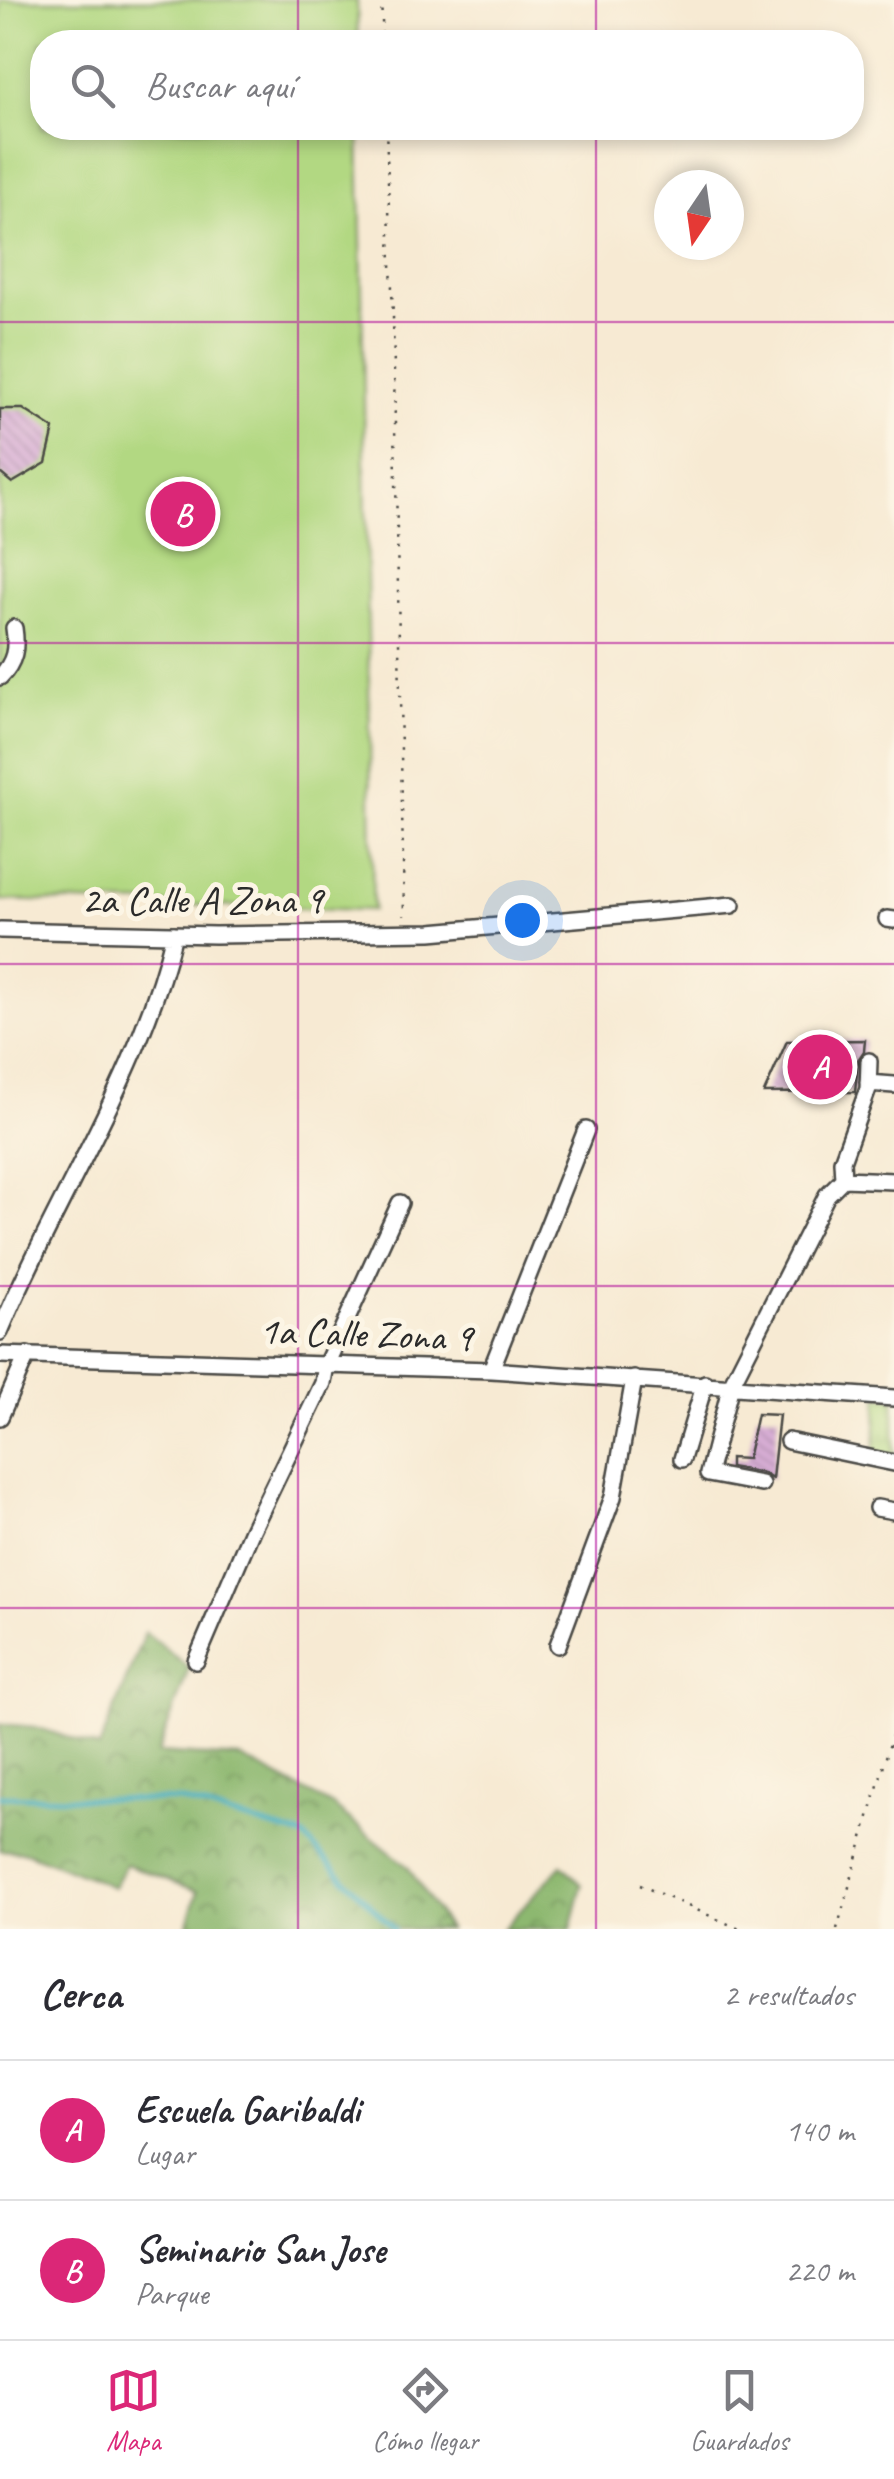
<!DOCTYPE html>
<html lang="es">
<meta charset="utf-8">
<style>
:root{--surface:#fff;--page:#f7f7f7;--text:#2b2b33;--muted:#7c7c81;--line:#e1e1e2;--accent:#db2777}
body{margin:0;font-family:Caveat,sans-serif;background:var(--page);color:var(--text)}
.compass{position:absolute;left:654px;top:170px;width:90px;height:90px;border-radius:50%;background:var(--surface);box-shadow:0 5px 15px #0003;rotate:193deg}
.you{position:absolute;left:522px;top:920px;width:35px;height:35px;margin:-25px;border:8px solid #fff;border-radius:50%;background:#1a73e8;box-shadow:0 0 0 15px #1a73e833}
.badge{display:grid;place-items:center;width:65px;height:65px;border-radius:50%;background:var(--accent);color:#fff;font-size:32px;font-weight:700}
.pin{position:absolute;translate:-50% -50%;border:5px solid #fff;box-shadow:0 2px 10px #0006}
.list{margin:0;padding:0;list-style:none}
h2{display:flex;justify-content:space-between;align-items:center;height:130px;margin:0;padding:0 40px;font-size:42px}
h2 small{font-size:32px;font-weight:400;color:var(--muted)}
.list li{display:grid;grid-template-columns:65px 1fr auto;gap:30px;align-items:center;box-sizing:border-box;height:140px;padding:0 40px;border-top:2px solid var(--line)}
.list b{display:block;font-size:38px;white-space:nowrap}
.list p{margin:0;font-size:32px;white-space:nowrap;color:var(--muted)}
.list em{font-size:32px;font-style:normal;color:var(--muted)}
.icon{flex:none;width:55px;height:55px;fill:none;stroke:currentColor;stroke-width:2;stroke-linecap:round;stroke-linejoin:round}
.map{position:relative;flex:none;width:894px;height:1929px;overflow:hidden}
.search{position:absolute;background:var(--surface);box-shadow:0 5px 15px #0003;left:30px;right:30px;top:30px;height:110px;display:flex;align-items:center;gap:25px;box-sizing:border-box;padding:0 35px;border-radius:40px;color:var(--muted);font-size:38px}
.sheet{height:410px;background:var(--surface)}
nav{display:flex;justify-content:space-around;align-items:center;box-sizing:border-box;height:140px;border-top:2px solid var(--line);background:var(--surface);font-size:28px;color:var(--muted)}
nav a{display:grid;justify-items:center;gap:5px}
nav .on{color:var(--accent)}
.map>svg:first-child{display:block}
.grass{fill:url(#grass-tufts);stroke:#6e8256;stroke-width:2.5}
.forest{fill:url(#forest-crowns);stroke:#5c724e;stroke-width:2.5}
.park{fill:#b2d882;stroke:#6e8256;stroke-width:2.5}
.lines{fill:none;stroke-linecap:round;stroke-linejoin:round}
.stream{stroke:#3dabbc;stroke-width:5}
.building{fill:url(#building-back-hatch)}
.minor-casing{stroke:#4a4844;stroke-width:20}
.path{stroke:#4a4844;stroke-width:2.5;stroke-dasharray:2.5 8;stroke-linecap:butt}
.minor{stroke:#fff;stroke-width:15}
.grid{fill:none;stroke:#b5179e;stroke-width:2.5;stroke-opacity:0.55}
.labels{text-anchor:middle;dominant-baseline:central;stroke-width:10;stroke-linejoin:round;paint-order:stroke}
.street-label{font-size:40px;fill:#2b2b2b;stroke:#fcf5e5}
</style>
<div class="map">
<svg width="894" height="1929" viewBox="0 0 894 1929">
<defs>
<pattern id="grass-tufts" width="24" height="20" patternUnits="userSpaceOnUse" patternTransform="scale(2.5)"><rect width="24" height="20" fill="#b2d882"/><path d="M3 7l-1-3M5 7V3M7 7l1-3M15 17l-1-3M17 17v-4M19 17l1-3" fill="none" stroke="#99ba70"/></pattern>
<pattern id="forest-crowns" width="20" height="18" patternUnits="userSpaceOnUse" patternTransform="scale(2.5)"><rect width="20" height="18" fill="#8db870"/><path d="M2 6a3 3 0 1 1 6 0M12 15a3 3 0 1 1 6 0" fill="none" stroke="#73965c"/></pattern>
<pattern id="building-back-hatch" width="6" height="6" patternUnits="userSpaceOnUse" patternTransform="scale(2.5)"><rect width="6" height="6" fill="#d8aed5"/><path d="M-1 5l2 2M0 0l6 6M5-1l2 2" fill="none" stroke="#af8ead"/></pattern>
</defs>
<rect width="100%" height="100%" fill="#fcf5e5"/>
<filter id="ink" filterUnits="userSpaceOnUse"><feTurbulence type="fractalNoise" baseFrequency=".01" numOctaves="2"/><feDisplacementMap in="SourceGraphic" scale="20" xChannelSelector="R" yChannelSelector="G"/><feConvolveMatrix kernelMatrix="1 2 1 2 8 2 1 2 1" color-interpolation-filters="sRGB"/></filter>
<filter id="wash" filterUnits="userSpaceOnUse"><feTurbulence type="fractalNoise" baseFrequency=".0048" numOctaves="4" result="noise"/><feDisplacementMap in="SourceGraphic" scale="40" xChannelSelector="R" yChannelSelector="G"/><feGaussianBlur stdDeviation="2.25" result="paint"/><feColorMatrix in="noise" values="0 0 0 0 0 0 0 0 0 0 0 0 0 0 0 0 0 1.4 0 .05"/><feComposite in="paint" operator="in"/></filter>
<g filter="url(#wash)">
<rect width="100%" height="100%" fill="#f7ead3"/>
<!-- grass -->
<path class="grass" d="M 878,1397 L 894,1398 L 894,1463 L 874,1459 Z"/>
<!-- forest -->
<path class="forest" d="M 145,1632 L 189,1668 L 158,1753 L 241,1758 L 333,1806 L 408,1867 L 448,1929 L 186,1929 L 198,1891 L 126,1864 L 113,1887 L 26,1852 L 0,1850 L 0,1724 L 36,1727 L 99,1748 Z
M 562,1865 L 582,1885 L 571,1929 L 503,1929 Z"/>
<!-- park -->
<path class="park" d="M 0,0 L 357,0 L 358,42 L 42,42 L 42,128 L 359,128 L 373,910 L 0,900 Z"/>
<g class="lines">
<!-- stream -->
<path class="stream" d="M 0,1796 L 180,1801 L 303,1836 L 394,1929"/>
</g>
<g id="blocks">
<!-- building -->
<path class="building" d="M 0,409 L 23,409 L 54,429 L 46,463 L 12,483 L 0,473 Z
M 865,1040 L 864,1051 L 858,1060 L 855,1092 L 764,1093 L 787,1041 Z
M 757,1414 L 779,1415 L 772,1479 L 763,1473 L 730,1467 L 730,1458 L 747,1459 Z"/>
</g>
</g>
<g filter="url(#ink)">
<use href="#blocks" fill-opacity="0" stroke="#4a4844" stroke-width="2.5"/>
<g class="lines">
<defs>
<path id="minor" d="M 0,677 C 15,662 17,648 14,628
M 887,919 L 894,920
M 0,930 L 215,935 L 431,932 L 732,905
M 868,1083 L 894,1085
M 843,1179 L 842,1161 L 868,1089 L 869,1061
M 0,1332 C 55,1199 140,1075 174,934
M 0,1355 L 491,1370 L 894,1398
M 491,1370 L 586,1130
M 0,1417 L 27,1355
M 788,1441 L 894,1463
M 682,1459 L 705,1383
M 761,1484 L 708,1474 L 731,1385 L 827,1195 L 843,1179 L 894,1181
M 877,1508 L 894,1511
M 558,1645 L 613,1497 L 634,1379
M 196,1661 L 252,1530 L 323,1383 L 326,1365 L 400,1203"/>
</defs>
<!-- minor casing -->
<use href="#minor" class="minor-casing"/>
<!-- path -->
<path class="path" d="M 381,0 L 383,42
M 386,128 L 393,316 L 404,916
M 640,1885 L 740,1929
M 837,1929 L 894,1729"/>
<!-- minor -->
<use href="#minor" class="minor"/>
</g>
</g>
<!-- grid -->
<path class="grid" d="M 298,0 L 298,42M 596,0 L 596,42M 298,128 L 298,1929M 596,128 L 596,1929M 0,322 L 894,322M 0,643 L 894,643M 0,964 L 894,964M 0,1286 L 894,1286M 0,1608 L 894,1608"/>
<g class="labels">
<!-- street labels -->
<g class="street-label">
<text x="202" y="900">2a Calle A Zona 9</text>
<text transform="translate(366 1334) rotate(2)">1a Calle Zona 9</text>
</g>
</g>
</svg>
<svg class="compass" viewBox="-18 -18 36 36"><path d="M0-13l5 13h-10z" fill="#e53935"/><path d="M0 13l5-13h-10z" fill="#7c7c81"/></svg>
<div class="you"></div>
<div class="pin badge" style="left:820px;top:1067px">A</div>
<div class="pin badge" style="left:183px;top:514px">B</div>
<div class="search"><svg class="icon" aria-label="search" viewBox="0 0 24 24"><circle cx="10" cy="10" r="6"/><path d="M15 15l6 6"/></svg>Buscar aquí</div>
</div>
<section class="sheet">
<h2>Cerca<small>2 resultados</small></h2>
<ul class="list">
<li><span class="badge">A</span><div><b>Escuela Garibaldi</b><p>Lugar</p></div><em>140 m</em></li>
<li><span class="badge">B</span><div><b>Seminario San Jose</b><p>Parque</p></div><em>220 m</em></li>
</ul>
</section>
<nav>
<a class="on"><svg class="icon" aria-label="map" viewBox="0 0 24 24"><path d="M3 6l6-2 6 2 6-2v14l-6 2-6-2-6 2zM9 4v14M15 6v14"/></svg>Mapa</a>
<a><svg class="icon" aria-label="directions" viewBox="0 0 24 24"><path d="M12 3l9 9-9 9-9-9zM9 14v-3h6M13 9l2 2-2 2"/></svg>Cómo llegar</a>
<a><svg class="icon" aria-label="saved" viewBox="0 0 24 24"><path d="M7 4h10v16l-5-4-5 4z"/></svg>Guardados</a>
</nav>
